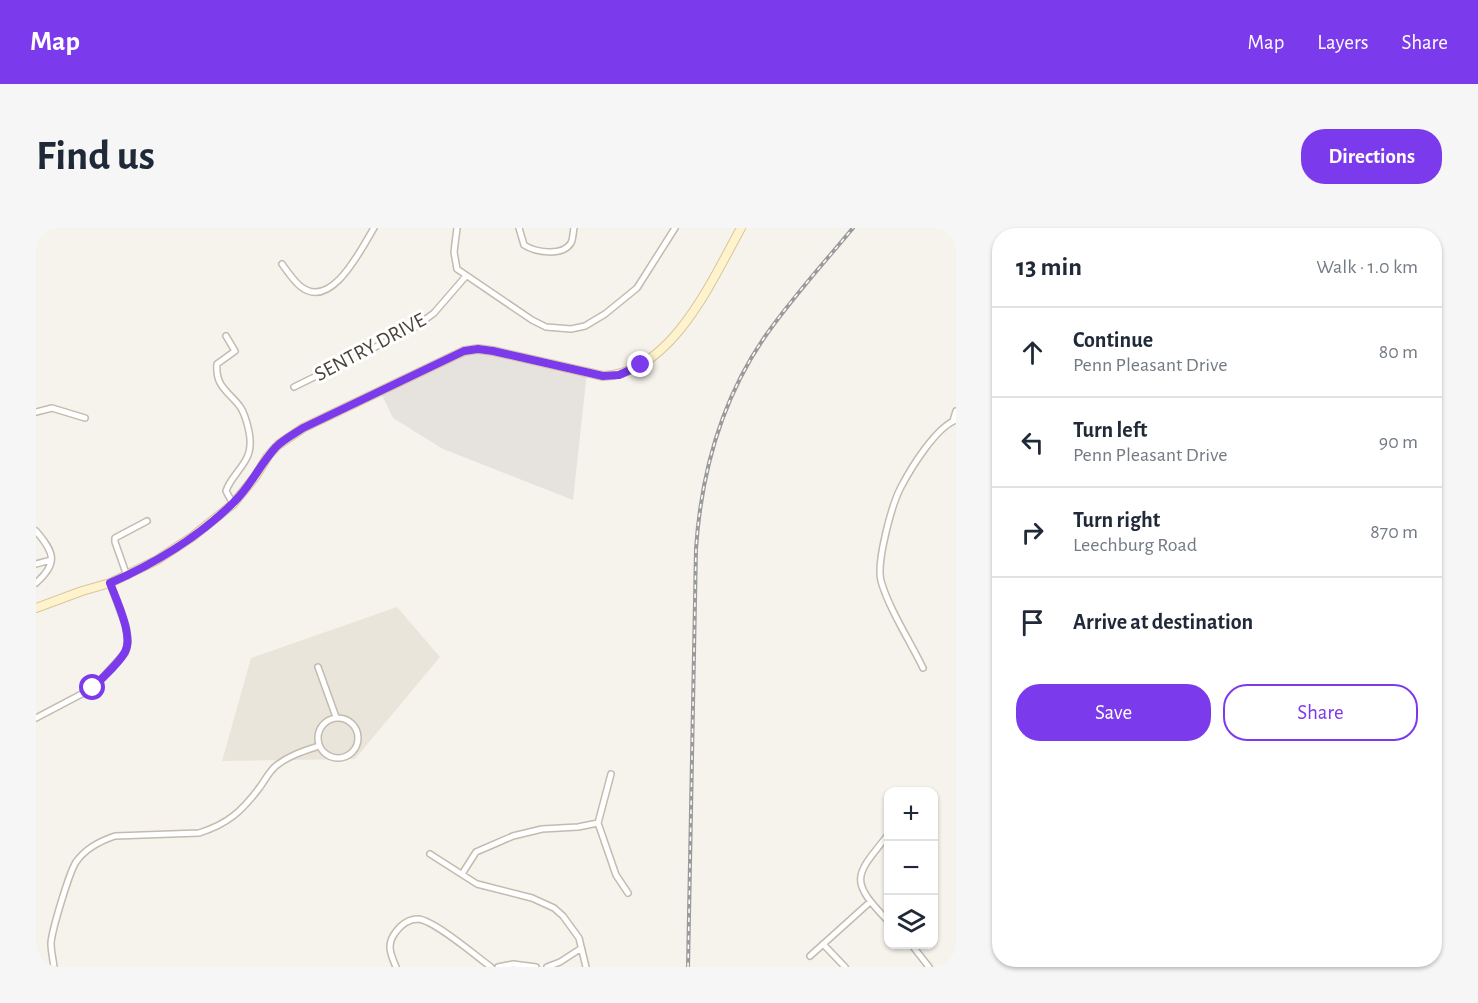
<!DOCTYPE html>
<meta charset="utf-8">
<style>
:root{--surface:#fff;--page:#f6f6f7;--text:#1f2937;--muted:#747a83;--line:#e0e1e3;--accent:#7c3aed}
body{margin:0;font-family:"Alegreya Sans",sans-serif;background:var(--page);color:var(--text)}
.controls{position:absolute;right:18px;bottom:18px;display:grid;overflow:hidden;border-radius:12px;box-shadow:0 2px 4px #0004}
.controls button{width:54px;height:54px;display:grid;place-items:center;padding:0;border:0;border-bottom:2px solid var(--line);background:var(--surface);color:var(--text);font:30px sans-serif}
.stop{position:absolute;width:18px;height:18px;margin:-14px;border:4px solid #7c3aed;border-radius:50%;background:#fff}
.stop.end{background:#7c3aed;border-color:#fff;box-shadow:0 2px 6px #0008}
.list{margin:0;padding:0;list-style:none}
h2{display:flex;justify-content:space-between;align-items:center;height:78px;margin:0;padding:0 24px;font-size:26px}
h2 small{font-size:20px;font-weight:400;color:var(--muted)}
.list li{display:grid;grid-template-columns:39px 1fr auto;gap:18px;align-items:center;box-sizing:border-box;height:90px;padding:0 24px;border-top:2px solid var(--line)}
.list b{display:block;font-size:22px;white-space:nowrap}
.list p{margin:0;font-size:20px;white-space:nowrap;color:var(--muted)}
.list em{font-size:20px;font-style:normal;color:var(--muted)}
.actions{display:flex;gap:12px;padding:18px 24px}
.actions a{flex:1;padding:14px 0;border:2px solid var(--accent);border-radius:24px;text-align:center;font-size:21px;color:var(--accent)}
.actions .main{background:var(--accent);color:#fff}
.icon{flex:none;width:33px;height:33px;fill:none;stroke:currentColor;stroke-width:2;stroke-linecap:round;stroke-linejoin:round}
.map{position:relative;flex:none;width:920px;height:739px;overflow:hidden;border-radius:24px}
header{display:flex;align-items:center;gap:36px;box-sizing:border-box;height:84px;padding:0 30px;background:var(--accent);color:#fff}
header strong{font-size:28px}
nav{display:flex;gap:33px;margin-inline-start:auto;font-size:21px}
.intro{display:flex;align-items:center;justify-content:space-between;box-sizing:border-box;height:144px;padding:0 36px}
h1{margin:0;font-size:42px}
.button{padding:15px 27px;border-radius:24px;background:var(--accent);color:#fff;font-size:21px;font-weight:700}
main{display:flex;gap:36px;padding:0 36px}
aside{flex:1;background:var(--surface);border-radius:24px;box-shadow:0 2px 4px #0004}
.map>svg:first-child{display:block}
.residential{fill:#eae5da}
.industrial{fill:#e6e2dd}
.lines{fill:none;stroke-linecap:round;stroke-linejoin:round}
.street-casing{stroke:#c2bbae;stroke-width:8}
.secondary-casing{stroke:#d6c79b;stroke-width:10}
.street{stroke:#fff;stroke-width:5}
.secondary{stroke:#fff3cd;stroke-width:8}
.rail-casing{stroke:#9a9a9a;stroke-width:4}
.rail{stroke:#fff;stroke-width:1.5;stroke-dasharray:4.5;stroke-linecap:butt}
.route{stroke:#7c3aed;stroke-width:8}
.labels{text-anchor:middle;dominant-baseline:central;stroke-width:6;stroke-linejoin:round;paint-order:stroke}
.street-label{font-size:21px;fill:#4b4439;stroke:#fff}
</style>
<header>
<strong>Map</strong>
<nav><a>Map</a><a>Layers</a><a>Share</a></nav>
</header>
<div class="intro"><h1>Find us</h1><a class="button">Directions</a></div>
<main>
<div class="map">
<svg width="920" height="739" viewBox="0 0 920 739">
<rect width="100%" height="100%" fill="#f6f3ec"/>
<!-- residential -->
<path class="residential" d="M 361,379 L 404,429 L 319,531 L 186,533 L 215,430 Z"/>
<!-- industrial -->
<path class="industrial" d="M 435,122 L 551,144 L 537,272 L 407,221 L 357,190 L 344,163 Z"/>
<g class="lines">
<defs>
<path id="street" d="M 421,0 L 418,24 L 421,41 L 496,92 L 510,99 L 535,101 L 549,98 L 569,86 L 601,60 L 639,0
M 483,0 L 488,17 C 499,24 526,29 535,15 C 537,11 537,5 538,0
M 246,36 C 251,43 257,52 264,58 C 295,84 325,21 338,0
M 190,108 L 199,123 L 181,136 C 179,160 194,164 205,180 C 210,189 215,207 214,217 C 214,235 195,247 190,263 L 197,276
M 258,159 L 378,100 L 398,85 L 430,48
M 0,184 L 16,180 L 49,190
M 917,193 L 920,183
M 0,303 C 18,324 23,335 0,355
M 0,336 L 15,332
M 91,348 L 79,314 L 79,310 L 111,293
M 282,439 L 300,489
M 887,440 C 874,413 853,381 845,353 C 840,334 856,276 865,259 C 875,240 900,199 920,192
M282 510a20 20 0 1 1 40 0a20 20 0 1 1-40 0Z
M 0,490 L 57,460 L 89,425 L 92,414 L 90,399 L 74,355
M 562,595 L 580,647 L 592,665
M 562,595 L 575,546
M 852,607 C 818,649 813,652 852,693
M 394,626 L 441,656 L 496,670 L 518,680 L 527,688 L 543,710 L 550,739
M 426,646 L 440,624 L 477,608 L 506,601 L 542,599 L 562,595
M 787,716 L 809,739
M 875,716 L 893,739
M 774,728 L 834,674
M 18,739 C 17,731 15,723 15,715 C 16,702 33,645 40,634 C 49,621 64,613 79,608 L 163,605 C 192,596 206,583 224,559 C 229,552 234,542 241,537 C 254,527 268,523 283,518
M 360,739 C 355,727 350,717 359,705 C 364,698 372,691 382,691 C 398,692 440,728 455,739
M 462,739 L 477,736 L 500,739
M 511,739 L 524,734 L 544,721"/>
<path id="secondary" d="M 0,380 L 46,363 L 74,355 L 121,332 L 156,309 L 197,276 L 219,249 L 232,228 L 242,217 L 267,200 L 428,123 L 442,121 L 457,123 L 567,148 C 636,145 676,52 705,0"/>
</defs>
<!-- street casing -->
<use href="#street" class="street-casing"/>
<!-- secondary casing -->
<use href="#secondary" class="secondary-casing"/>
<!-- street -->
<use href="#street" class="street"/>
<!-- secondary -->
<use href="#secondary" class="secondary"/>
<defs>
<path id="rail" d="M 652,739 L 660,321 C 665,246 685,173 728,110 C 755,71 787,36 817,0"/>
</defs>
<!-- rail casing -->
<use href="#rail" class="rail-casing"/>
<!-- rail -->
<use href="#rail" class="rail"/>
</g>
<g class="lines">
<!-- route -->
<path class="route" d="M 57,460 C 67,448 82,437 89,424 C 98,408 80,371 74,355 C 118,336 164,308 198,274 C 215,258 224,236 240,219 C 248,211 258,206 267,200 L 428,123 L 442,121 L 457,123 L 567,148 L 583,147 L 605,137"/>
</g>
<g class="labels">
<!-- street labels -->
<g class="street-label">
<text transform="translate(334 119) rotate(-28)">SENTRY DRIVE</text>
</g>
</g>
</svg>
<div class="controls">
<button>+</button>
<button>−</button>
<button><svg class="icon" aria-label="layers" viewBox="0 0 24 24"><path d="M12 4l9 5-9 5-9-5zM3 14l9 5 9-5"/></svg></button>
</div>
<div class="stop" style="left:57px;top:460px"></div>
<div class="stop end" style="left:605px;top:137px"></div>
</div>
<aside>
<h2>13 min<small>Walk · 1.0 km</small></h2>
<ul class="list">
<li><svg class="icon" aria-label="ahead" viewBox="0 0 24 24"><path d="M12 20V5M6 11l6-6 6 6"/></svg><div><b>Continue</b><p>Penn Pleasant Drive</p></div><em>80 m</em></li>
<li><svg class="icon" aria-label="left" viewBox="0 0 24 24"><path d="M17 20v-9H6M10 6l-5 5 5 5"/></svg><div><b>Turn left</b><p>Penn Pleasant Drive</p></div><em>90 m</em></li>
<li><svg class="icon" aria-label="right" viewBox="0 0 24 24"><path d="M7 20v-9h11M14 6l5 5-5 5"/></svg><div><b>Turn right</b><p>Leechburg Road</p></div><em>870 m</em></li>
<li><svg class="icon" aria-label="arrive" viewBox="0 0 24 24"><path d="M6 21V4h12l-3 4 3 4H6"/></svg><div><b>Arrive at destination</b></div></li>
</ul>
<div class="actions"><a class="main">Save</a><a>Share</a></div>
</aside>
</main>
